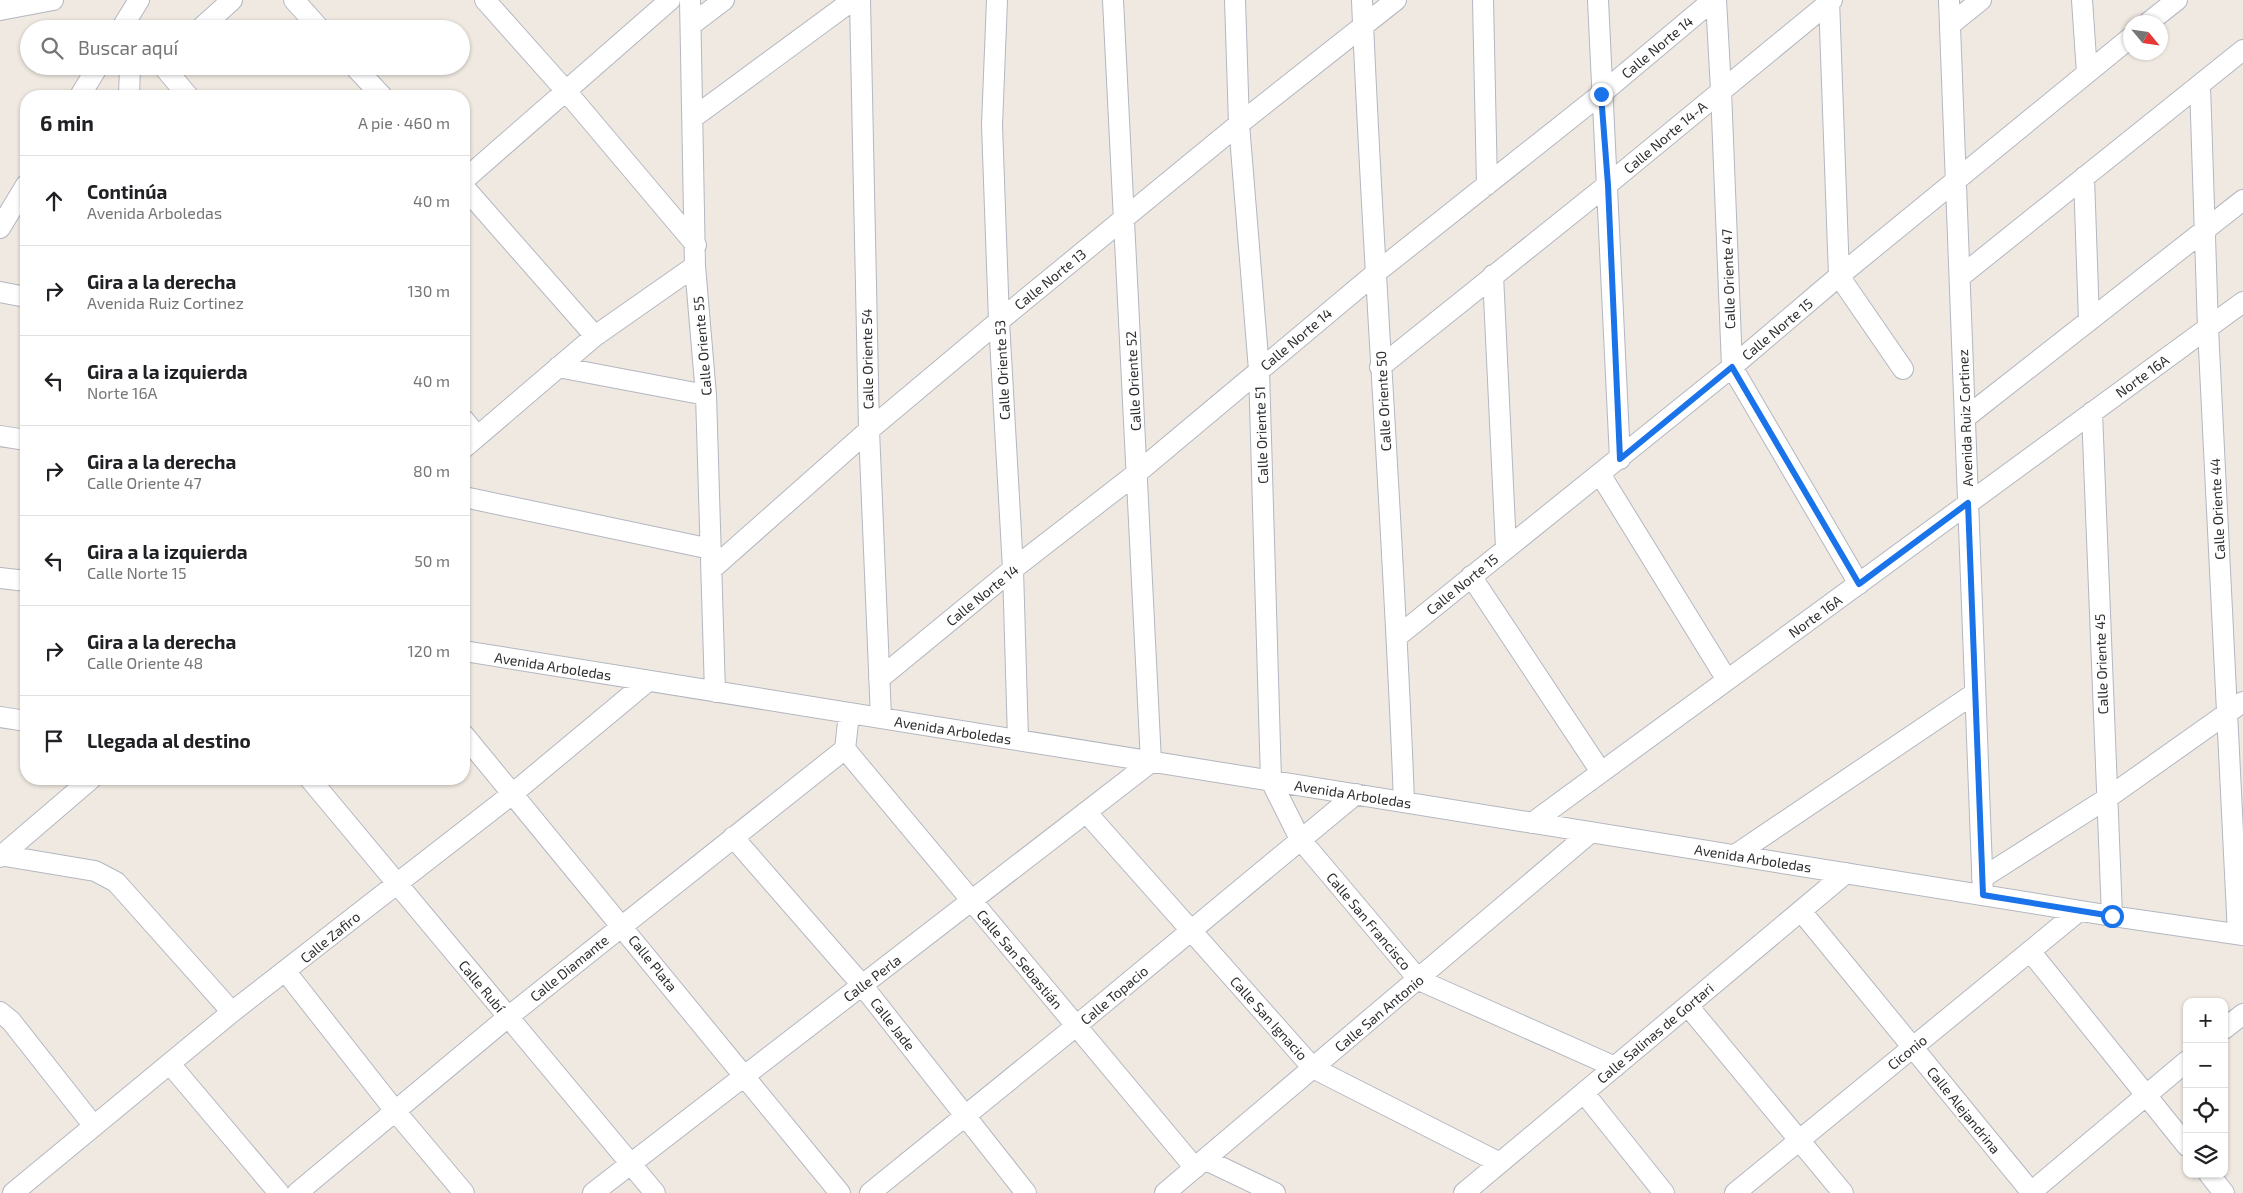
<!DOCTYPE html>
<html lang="es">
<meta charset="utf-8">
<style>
:root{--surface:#fff;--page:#f6f6f6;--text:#202124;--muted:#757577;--line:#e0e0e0}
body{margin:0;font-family:"Exo 2",sans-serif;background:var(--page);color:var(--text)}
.controls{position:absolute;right:15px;bottom:15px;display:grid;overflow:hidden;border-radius:10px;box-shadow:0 1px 4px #0004}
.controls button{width:45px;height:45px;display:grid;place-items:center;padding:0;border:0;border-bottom:1px solid var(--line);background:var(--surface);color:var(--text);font:25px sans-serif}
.compass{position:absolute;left:2123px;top:15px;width:45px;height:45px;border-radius:50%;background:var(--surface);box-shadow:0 1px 4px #0004;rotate:119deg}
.stop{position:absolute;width:15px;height:15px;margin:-11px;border:4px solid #1a73e8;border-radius:50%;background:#fff}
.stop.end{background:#1a73e8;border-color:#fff;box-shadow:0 1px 5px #0008}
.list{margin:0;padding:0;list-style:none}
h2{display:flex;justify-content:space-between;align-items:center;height:65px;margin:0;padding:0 20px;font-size:21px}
h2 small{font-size:16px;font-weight:400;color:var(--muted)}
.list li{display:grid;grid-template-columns:32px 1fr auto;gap:15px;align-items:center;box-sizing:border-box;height:90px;padding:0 20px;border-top:1px solid var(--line)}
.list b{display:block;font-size:19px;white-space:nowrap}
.list p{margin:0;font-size:16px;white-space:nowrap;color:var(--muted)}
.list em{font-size:16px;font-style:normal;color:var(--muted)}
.icon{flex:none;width:28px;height:28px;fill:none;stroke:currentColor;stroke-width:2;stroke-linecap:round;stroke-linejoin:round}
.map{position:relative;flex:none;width:2243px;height:1193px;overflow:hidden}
.search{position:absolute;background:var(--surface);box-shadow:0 1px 4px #0004;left:20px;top:20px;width:450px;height:55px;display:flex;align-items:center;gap:12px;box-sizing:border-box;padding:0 18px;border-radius:28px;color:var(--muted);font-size:19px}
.panel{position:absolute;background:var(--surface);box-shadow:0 1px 4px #0004;left:20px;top:90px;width:450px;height:695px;border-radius:20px}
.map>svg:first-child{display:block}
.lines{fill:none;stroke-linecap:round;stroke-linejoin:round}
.street-casing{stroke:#b4b7c1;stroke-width:22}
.street{stroke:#fff;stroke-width:20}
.route{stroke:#1a73e8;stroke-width:6}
.labels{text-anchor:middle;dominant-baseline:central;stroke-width:4.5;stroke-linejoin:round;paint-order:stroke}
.street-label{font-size:14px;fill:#2e2e2e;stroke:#fff}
</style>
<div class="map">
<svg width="2243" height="1193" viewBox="0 0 2243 1193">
<rect width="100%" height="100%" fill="#efe9e1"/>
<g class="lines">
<defs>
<path id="street" d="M 294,0 L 320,29
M 485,0 L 566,91 L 696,245
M 690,0 L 695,266 L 706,395 L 715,692
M 860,0 L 869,430 L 881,718
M 997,0 L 992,125 L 999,321 L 1013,569 L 1018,740
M 1235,0 L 1239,124 L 1259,370 L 1271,781 L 1300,839 L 1419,980 L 1615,1067
M 1362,0 C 1373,268 1394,535 1404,802
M 1483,0 L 1487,185
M 1598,0 L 1620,459
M 1716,0 L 1721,90 L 1732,367 L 1859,584
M 1829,0 L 1839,276 L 1903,369
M 1949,0 L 1983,895
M 2082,0 L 2087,73
M 0,10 L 53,0
M 2149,22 L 2177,0
M 691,25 L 724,0
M 1950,25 L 1981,0
M 121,29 L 139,0
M 200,29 L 232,0
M 163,66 L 188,96
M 354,66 L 382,96
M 2200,85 L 2208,328 L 2238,934
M 80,96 L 98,66
M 129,96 L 130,66
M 694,117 L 853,0
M 2084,177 L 2089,321
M 464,180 L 670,0
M 464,187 L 595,336
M 0,228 L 26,185
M 1493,275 L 1506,548
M 1960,277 L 2243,50
M 0,292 L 26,297
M 558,367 L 706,395
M 1380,367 L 1607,185 L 1832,0
M 2092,412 L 2112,916
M 1965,418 L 2243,200
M 464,420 L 477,436
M 0,436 L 26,440
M 464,448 L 595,336 L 695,266
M 1600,474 L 1727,680
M 464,497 L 711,549
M 712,569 L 869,430 L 999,321 L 1239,124 L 1396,0
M 1471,576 L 1601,772
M 0,578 L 26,581
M 1398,636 L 1732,367 L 1839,276 L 2130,38
M 464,651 L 2112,916 L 2243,935
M 879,679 L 1013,569 L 1137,473 L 1377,272 L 1601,94 L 1713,0
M 0,717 L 26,721
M 464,735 L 840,1193
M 845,749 L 1195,1168
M 845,749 L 849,714
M 310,779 L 655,1193
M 1086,812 L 1313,1068 L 1500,1163
M 1532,823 L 2243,302
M 733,837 L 862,985 L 1026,1193
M 0,855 L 95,871 L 116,882 L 232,1012
M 1735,855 L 1975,693
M 0,857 L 91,779
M 1982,878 L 2106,799 L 2243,702
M 1801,911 L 2032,1193
M 2030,951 L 2187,1146
M 286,972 L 396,1112 L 464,1193
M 1688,1006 L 1843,1193
M 0,1012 L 11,1021 L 93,1125
M 2224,1029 L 2243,1014
M 170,1064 L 279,1193
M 1584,1093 L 1664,1193
M 1206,1160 L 1275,1193
M 2209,1174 L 2224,1193
M 13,1193 L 232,1012 L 511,795 L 648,681
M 297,1193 L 508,1017 L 845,749
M 593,1193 L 1151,762 L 1113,0
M 870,1193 L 1076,1026 L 1356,794
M 1165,1193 L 1591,832
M 1464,1193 L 1846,873
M 1735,1193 L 2079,911
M 2030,1193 L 2187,1061"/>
</defs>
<!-- street casing -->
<use href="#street" class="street-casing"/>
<!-- street -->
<use href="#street" class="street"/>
</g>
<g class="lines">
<!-- route -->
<path class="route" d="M 1601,94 L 1608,185 L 1620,459 L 1732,367 L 1859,584 L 1968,503 L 1983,895 L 2112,916"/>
</g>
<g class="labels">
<!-- street labels -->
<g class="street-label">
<text transform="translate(1657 47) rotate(-40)">Calle Norte 14</text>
<text transform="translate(1665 137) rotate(-40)">Calle Norte 14-A</text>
<text transform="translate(1050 279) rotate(-39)">Calle Norte 13</text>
<text transform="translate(1728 279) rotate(-92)">Calle Oriente 47</text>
<text transform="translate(1777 329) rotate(-40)">Calle Norte 15</text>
<text transform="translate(1296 339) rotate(-40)">Calle Norte 14</text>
<text transform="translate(702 346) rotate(-95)">Calle Oriente 55</text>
<text transform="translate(867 359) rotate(-91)">Calle Oriente 54</text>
<text transform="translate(1002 370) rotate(-93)">Calle Oriente 53</text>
<text transform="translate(2142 376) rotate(-36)">Norte 16A</text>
<text transform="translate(1133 381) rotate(-93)">Calle Oriente 52</text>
<text transform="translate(1383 401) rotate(-93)">Calle Oriente 50</text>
<text transform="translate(1965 418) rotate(-92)">Avenida Ruiz Cortinez</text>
<text transform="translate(1261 435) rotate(-92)">Calle Oriente 51</text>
<text transform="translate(2217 509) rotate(-93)">Calle Oriente 44</text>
<text transform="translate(1462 584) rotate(-39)">Calle Norte 15</text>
<text transform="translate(982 595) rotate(-39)">Calle Norte 14</text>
<text transform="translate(1815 616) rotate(-36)">Norte 16A</text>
<text transform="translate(2101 664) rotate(-92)">Calle Oriente 45</text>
<text transform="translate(553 666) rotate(9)">Avenida Arboledas</text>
<text transform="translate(953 730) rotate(9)">Avenida Arboledas</text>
<text transform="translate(1353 794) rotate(9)">Avenida Arboledas</text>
<text transform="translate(1753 858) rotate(9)">Avenida Arboledas</text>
<text transform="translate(1369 921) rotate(50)">Calle San Francisco</text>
<text transform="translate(330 937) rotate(-39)">Calle Zafiro</text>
<text transform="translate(1020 959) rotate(50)">Calle San Sebastián</text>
<text transform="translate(653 963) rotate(51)">Calle Plata</text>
<text transform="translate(569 968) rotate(-39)">Calle Diamante</text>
<text transform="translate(872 978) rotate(-37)">Calle Perla</text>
<text transform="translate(482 986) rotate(50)">Calle Rubí</text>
<text transform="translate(1114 995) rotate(-40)">Calle Topacio</text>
<text transform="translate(1379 1013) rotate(-40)">Calle San Antonio</text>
<text transform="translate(1269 1018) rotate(48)">Calle San Ignacio</text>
<text transform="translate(893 1024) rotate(52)">Calle Jade</text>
<text transform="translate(1655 1033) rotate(-40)">Calle Salinas de Gortari</text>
<text transform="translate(1907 1052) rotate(-39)">Ciconio</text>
<text transform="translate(1964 1110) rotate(51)">Calle Alejandrina</text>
</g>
</g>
</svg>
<div class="controls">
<button>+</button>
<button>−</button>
<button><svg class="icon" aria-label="locate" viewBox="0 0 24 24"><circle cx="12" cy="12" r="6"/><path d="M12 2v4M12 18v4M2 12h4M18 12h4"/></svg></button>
<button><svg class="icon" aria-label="layers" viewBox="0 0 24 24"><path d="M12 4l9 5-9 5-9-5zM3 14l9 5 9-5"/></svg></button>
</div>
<svg class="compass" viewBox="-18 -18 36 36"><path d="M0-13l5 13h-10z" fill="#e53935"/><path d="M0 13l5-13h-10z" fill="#757577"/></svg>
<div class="stop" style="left:2112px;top:916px"></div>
<div class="stop end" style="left:1601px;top:94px"></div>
<div class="search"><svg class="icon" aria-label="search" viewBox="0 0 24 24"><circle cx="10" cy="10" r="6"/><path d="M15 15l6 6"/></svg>Buscar aquí</div>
<section class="panel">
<h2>6 min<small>A pie · 460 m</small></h2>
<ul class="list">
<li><svg class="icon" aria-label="ahead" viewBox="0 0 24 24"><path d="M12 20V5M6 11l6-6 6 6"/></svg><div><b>Continúa</b><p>Avenida Arboledas</p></div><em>40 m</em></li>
<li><svg class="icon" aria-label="right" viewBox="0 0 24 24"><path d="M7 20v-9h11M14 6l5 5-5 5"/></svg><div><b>Gira a la derecha</b><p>Avenida Ruiz Cortinez</p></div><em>130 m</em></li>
<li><svg class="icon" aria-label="left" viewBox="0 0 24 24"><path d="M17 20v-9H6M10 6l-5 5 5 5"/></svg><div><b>Gira a la izquierda</b><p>Norte 16A</p></div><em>40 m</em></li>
<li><svg class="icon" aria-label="right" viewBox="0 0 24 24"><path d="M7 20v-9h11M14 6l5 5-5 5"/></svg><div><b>Gira a la derecha</b><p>Calle Oriente 47</p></div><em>80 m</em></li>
<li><svg class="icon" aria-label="left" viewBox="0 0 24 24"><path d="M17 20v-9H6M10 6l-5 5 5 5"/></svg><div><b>Gira a la izquierda</b><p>Calle Norte 15</p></div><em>50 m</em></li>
<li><svg class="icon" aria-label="right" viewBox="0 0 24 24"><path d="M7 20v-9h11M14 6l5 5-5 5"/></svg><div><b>Gira a la derecha</b><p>Calle Oriente 48</p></div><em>120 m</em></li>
<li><svg class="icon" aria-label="arrive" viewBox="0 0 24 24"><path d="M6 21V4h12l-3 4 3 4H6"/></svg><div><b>Llegada al destino</b></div></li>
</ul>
</section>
</div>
